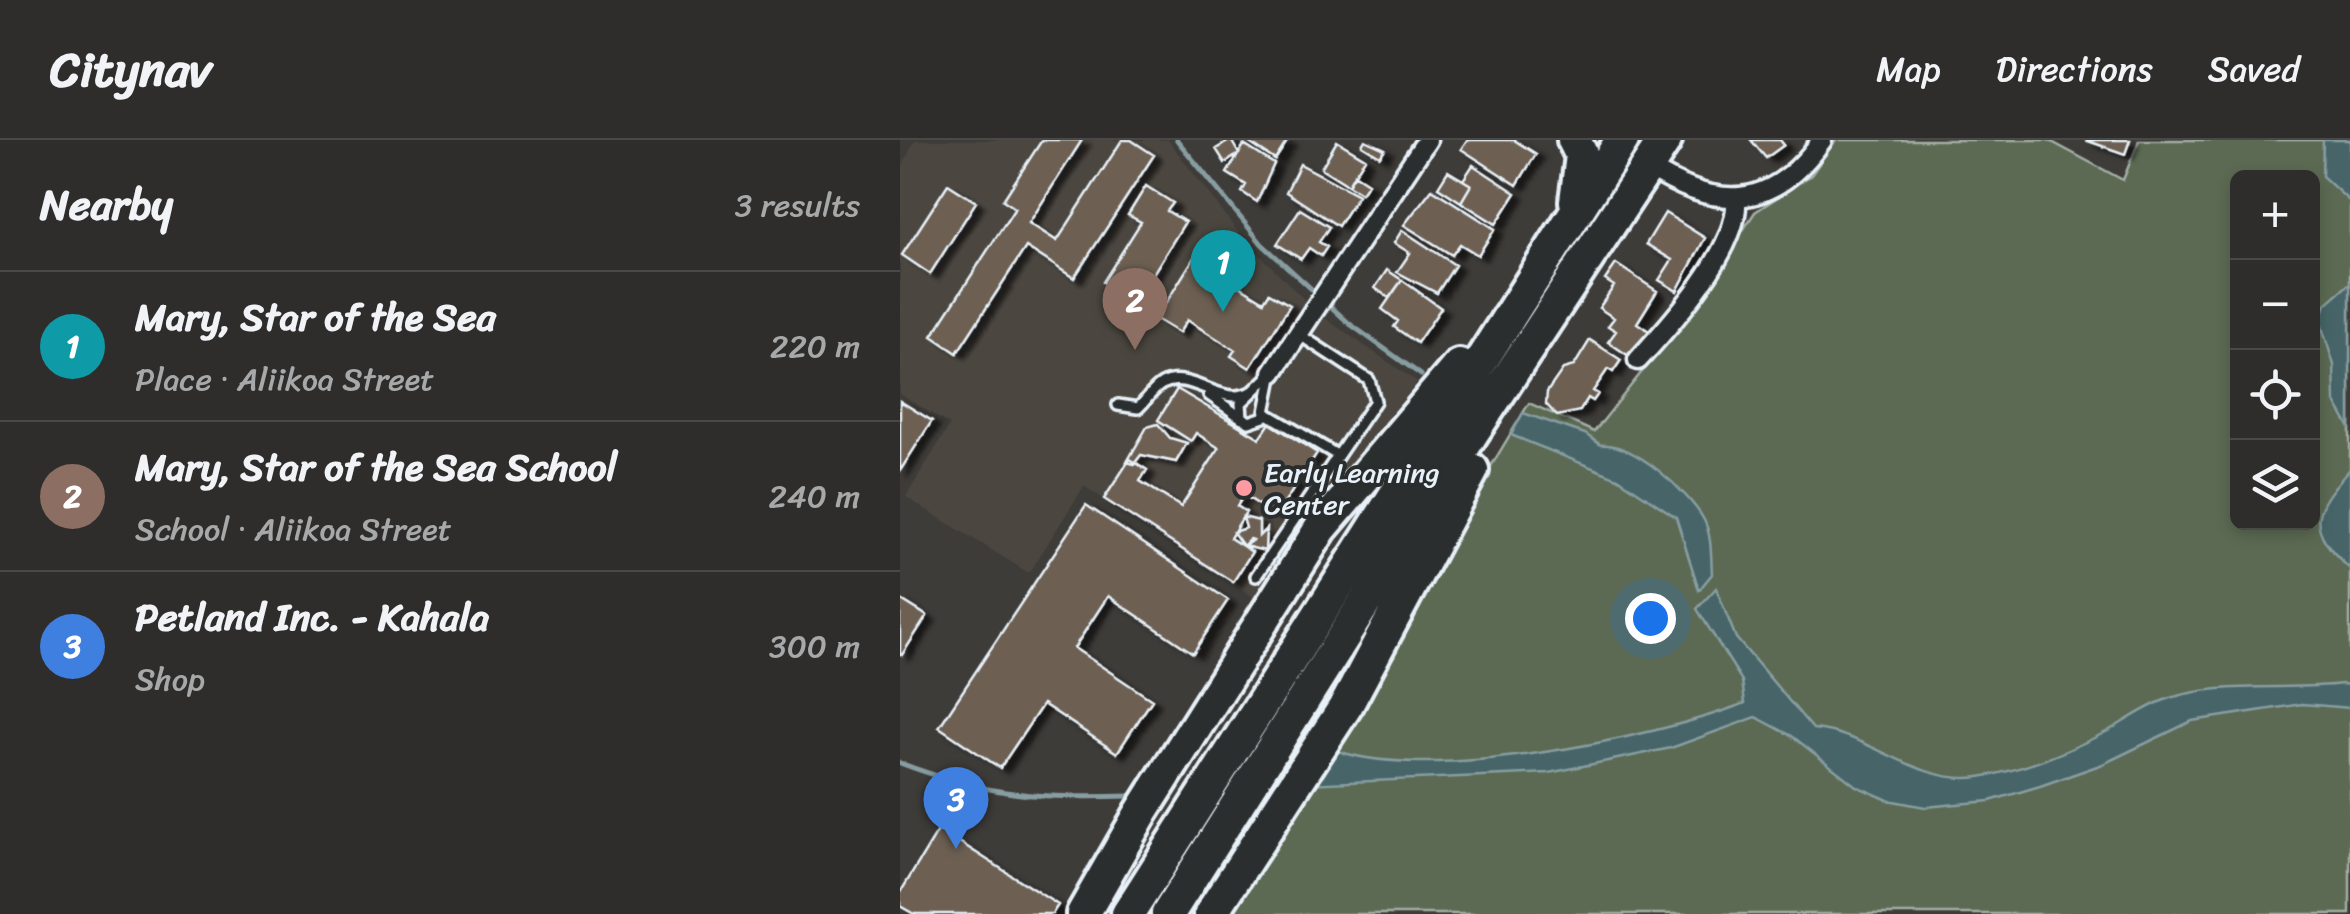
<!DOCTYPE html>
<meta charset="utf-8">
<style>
:root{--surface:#2e2d2b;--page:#363533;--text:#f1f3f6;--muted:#a7a8a9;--line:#494947;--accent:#e797bd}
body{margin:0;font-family:Sriracha,sans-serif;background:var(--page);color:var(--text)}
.controls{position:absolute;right:30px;top:30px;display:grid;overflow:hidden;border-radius:15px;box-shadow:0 5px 15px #0003}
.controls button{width:90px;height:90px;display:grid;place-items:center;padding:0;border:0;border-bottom:2px solid var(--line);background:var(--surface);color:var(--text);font:50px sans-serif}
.you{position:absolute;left:750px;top:478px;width:35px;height:35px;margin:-25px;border:8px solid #fff;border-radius:50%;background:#1a73e8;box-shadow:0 0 0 15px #1a73e833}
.badge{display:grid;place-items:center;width:65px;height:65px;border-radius:50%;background:var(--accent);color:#fff;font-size:32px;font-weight:700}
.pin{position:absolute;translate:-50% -82px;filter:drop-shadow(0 2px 5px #0008)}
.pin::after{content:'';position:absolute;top:52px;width:35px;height:30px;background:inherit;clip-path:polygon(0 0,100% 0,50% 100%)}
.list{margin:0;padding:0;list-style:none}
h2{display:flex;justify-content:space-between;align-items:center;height:130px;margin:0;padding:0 40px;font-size:42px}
h2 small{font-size:32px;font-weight:400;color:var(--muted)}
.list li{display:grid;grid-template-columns:65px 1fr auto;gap:30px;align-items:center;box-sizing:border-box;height:150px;padding:0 40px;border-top:2px solid var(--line)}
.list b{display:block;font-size:38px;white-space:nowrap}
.list p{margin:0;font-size:32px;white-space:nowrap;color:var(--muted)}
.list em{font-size:32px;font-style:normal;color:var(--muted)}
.icon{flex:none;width:55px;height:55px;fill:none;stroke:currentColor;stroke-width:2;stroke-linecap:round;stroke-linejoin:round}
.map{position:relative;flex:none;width:1450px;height:774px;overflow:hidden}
header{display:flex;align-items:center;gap:60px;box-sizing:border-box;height:140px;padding:0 50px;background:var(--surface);border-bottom:2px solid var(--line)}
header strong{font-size:48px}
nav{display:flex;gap:55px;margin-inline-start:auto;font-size:35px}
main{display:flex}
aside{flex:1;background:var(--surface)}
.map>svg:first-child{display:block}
.built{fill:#4c4741}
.green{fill:#5c6a52;stroke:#a2aea5;stroke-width:2.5;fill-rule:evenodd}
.water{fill:#466567;stroke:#879da1;stroke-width:2.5}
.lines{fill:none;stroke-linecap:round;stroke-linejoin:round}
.stream{stroke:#879da1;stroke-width:5}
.building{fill:#6d6053;stroke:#e8f1f8;stroke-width:2.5;filter:url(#shadow)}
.lane-casing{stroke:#e8f1f8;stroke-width:16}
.street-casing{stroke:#e8f1f8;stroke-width:25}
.highway-casing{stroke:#e8f1f8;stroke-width:40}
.lane{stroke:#2a2d2e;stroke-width:9}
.street{stroke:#2a2d2e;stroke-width:18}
.highway{stroke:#2a2d2e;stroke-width:32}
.poi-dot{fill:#ff9aa2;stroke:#2a2d2e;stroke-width:4}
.labels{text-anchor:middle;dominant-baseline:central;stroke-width:8;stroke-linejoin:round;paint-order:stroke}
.poi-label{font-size:28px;fill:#e8f1f8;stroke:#2a2d2e;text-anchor:start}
</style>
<header>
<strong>Citynav</strong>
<nav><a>Map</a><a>Directions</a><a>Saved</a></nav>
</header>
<main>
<aside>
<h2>Nearby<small>3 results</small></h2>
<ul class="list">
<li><span class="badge" style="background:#0f9aa8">1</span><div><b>Mary, Star of the Sea</b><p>Place · Aliikoa Street</p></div><em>220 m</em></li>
<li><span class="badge" style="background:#8d6e63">2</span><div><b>Mary, Star of the Sea School</b><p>School · Aliikoa Street</p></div><em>240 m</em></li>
<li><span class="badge" style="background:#3f7fe0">3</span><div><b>Petland Inc. - Kahala</b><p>Shop</p></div><em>300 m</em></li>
</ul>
</aside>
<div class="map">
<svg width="1450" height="774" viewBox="0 0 1450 774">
<defs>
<filter id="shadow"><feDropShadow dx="8" dy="5" stdDeviation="2.5" flood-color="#0009"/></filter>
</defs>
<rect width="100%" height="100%" fill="#3e3c39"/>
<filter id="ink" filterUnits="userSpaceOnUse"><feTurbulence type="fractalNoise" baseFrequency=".01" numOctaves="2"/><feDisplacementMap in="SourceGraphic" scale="20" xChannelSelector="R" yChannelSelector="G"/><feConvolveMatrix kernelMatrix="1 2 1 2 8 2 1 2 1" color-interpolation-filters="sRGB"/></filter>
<g filter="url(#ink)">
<!-- built -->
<path class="built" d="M 15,0 L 268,0 L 337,91 L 416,172 L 517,242 L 404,381 L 355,458 L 184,346 L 129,433 L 6,357 L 50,285 L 0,254 L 0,32 Z"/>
<!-- green -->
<path class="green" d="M 936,0 L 1148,0 L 1223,40 L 1239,0 L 1450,0 L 1450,774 L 322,774 L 629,263 L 694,292 L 788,174 L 855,72 L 911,35 ZM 1338,38 L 1412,38 L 1412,382 L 1338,382 Z"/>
<!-- water -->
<path class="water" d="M 1423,0 L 1450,0 L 1450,62 L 1422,36 Z
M 1450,143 L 1450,288 L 1435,262 L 1434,225 L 1420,181 L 1426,164 Z
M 623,273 L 685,294 L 701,305 C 733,302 789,352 804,380 C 812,396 811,418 812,434 L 799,450 L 776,377 L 718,338 L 611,295 Z
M 1450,329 L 1450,429 C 1405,387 1411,372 1450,329 Z
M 816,448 L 836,498 L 913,589 C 970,593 1019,646 1079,637 C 1121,631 1171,610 1208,591 C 1226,581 1242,569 1262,561 C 1316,540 1386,551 1443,544 L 1450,545 L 1450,568 L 1402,564 L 1292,581 L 1203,624 L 1140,646 L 1090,661 L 1025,667 L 988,660 L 956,646 L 892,596 L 856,577 L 771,608 L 649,633 L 407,644 L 430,608 C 520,646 753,599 845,563 L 842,541 L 797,469 Z"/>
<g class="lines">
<!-- stream -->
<path class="stream" d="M 277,0 L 362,104 L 450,184 L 521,235
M 0,623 C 87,656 138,659 230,656"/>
</g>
<!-- building -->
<path class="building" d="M 142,0 L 182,0 L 129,83 L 157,101 L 222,0 L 231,0 L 254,15 L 174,138 L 126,107 L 57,213 L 32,196 L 115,68 L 103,60 Z
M 331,0 L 339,14 L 325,23 L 316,9 Z
M 345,0 L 388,0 L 375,20 Z
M 465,0 L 485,9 L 480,16 L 462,5 Z
M 567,0 L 614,0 L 636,14 L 617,45 L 561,9 Z
M 851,0 L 880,0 L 884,5 L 866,18 Z
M 1185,0 L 1230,0 L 1225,14 Z
M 437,1 L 465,18 L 448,45 L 421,28 Z
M 344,5 L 374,24 L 357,62 L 342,52 L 346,45 L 327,33 Z
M 400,24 L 458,55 L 438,86 L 386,52 Z
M 573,25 L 616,53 L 596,84 L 561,62 L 571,45 L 563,40 Z
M 548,31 L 571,45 L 561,62 L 538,47 Z
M 454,34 L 468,43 L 461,53 L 448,45 Z
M 48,44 L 76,62 L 30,134 L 2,115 Z
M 246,46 L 273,63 L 267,71 L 285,82 L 235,163 L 203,142 L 241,82 L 228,75 Z
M 532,49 L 595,89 L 578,115 L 560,104 L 552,115 L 504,85 Z
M 400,69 L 429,87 L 419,102 L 427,107 L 421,116 L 409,108 L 401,119 L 377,104 Z
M 765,73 L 805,98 L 777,151 L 759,140 L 772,120 L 746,104 Z
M 502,90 L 555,125 L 537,153 L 497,132 L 510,113 L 494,103 Z
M 303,103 L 326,118 L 317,132 L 364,161 L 369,153 L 390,165 L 350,228 L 331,216 L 335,210 L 287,180 L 279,193 L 256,179 Z
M 716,124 L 757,151 L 737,183 L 752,193 L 742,208 L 737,205 L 729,216 L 708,202 L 716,191 L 708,186 L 714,178 L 699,168 L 714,146 L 705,140 Z
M 487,130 L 502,140 L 489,158 L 475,148 Z
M 502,140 L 541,168 L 517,203 L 494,187 L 498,181 L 482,169 Z
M 690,200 L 721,220 L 713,232 L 708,229 L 693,251 L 698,254 L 693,261 L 688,258 L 680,271 L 657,276 L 646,264 L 647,252 L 663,229 L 674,226 Z
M 277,249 L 360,298 L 370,283 L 417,313 L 376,376 L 344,355 L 337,366 L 346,372 L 330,398 L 352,412 L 333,442 L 204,359 L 230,319 L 247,330 L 240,341 L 281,367 L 319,308 L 296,293 L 291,301 L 258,280 Z
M 0,261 L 32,281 L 0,331 Z
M 258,284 L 270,298 L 287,303 L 276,322 L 241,315 L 234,324 L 227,322 L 247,287 Z
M 186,365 L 328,460 L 293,513 L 208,456 L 174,508 L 252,560 L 217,613 L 143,564 L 100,628 L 39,587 Z
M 343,377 L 359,381 L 359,396 L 366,389 L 365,411 L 344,406 L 353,400 L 350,399 L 343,406 L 333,392 L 346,388 Z
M 0,459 L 27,476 L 2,515 L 0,514 Z
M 39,689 L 158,765 L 152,774 L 14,774 L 0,766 L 0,753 Z"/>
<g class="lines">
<defs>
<path id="lane" d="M 373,232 L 364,277 L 349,282 L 342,277 L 341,263 Z
M 309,255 L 342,278
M 218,265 L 238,268 C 246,261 252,250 262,244 C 291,229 321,268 351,252
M 366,273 L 437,315
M 356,436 L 475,261 L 469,240 L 400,195"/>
<path id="street" d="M 748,27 C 817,71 872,71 922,0
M 738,220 C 770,185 840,108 836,59
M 373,232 L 527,0"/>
<path id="highway" d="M 674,0 L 682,16 L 676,61
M 183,774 L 241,673 L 421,388 L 559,226
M 228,774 L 722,0
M 268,774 L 572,293 L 765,0
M 311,774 L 447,564 L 572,330"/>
</defs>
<!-- lane casing -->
<use href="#lane" class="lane-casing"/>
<!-- street casing -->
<use href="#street" class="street-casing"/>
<!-- highway casing -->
<use href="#highway" class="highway-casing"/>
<!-- lane -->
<use href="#lane" class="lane"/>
<!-- street -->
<use href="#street" class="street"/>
<!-- highway -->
<use href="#highway" class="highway"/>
</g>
</g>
<!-- markers -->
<circle class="poi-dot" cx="344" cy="348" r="10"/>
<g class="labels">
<!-- poi labels -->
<g class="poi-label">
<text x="364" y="332">Early Learning<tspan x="364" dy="32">Center</tspan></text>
</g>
</g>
</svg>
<div class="controls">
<button>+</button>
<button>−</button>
<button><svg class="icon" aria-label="locate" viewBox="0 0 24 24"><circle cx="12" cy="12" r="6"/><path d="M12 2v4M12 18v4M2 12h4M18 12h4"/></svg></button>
<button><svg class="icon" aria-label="layers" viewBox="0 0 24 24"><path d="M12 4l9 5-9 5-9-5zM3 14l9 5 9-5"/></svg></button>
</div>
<div class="you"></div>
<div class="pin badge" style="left:323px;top:172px;background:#0f9aa8">1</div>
<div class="pin badge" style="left:235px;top:210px;background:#8d6e63">2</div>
<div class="pin badge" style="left:56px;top:709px;background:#3f7fe0">3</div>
</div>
</main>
